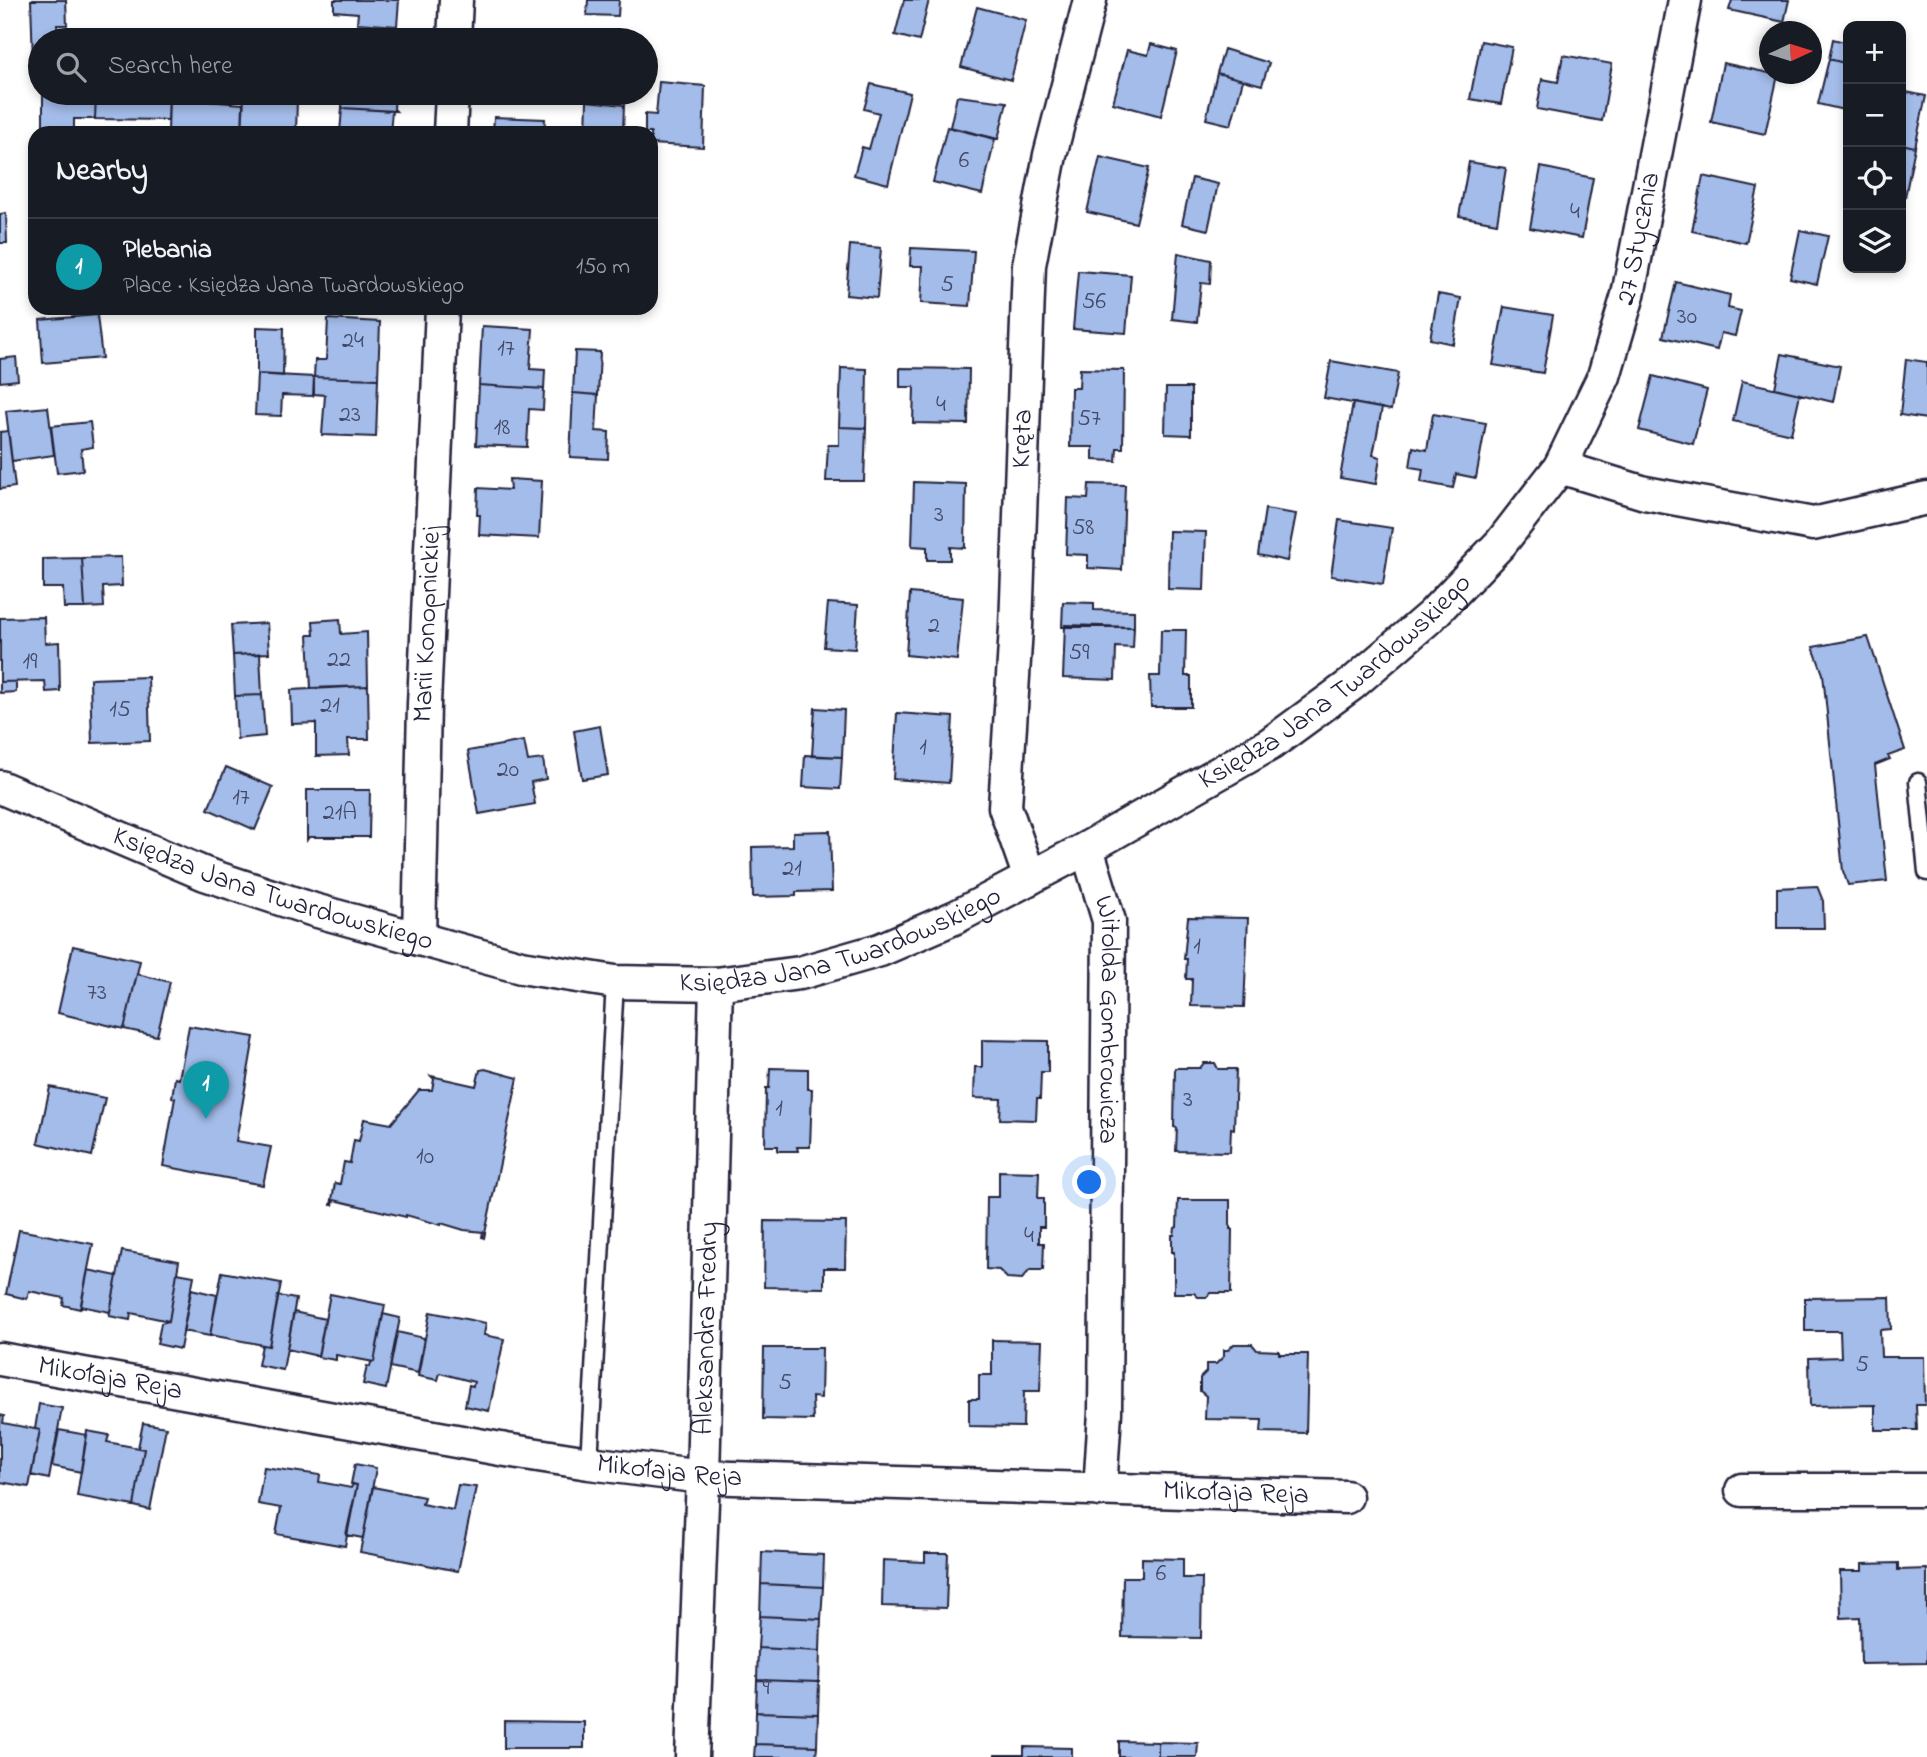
<!DOCTYPE html>
<meta charset="utf-8">
<style>
:root{--surface:#171b24;--page:#242831;--text:#f1f3f6;--muted:#9ea1a6;--line:#363941;--accent:#1f6fb2}
body{margin:0;font-family:"Indie Flower",sans-serif;background:var(--page);color:var(--text)}
.controls{position:absolute;right:21px;top:21px;display:grid;overflow:hidden;border-radius:14px;box-shadow:0 4px 10px #0003}
.controls button{width:63px;height:63px;display:grid;place-items:center;padding:0;border:0;border-bottom:2px solid var(--line);background:var(--surface);color:var(--text);font:35px sans-serif}
.compass{position:absolute;left:1759px;top:21px;width:63px;height:63px;border-radius:50%;background:var(--surface);box-shadow:0 4px 10px #0003;rotate:86deg}
.you{position:absolute;left:1090px;top:1183px;width:24px;height:24px;margin:-18px;border:5px solid #fff;border-radius:50%;background:#1a73e8;box-shadow:0 0 0 10px #1a73e833}
.badge{display:grid;place-items:center;width:46px;height:46px;border-radius:50%;background:var(--accent);color:#fff;font-size:23px;font-weight:700}
.pin{position:absolute;translate:-50% -58px;filter:drop-shadow(0 2px 4px #0008)}
.pin::after{content:'';position:absolute;top:37px;width:24px;height:21px;background:inherit;clip-path:polygon(0 0,100% 0,50% 100%)}
.list{margin:0;padding:0;list-style:none}
h2{display:flex;justify-content:space-between;align-items:center;height:91px;margin:0;padding:0 28px;font-size:30px}
h2 small{font-size:23px;font-weight:400;color:var(--muted)}
.list li{display:grid;grid-template-columns:46px 1fr auto;gap:21px;align-items:center;box-sizing:border-box;height:98px;padding:0 28px;border-top:2px solid var(--line)}
.list b{display:block;font-size:26px;white-space:nowrap}
.list p{margin:0;font-size:23px;white-space:nowrap;color:var(--muted)}
.list em{font-size:23px;font-style:normal;color:var(--muted)}
.icon{flex:none;width:38px;height:38px;fill:none;stroke:currentColor;stroke-width:2;stroke-linecap:round;stroke-linejoin:round}
.map{position:relative;flex:none;width:1927px;height:1757px;overflow:hidden}
.search{position:absolute;background:var(--surface);box-shadow:0 4px 10px #0003;left:28px;top:28px;width:630px;height:77px;display:flex;align-items:center;gap:18px;box-sizing:border-box;padding:0 24px;border-radius:38px;color:var(--muted);font-size:26px}
.panel{position:absolute;background:var(--surface);box-shadow:0 4px 10px #0003;left:28px;top:126px;width:630px;height:189px;border-radius:21px}
.map>svg:first-child{display:block}
.building{fill:#a3bce9;stroke:#22223b;stroke-width:2}
.lines{fill:none;stroke-linecap:round;stroke-linejoin:round}
.lane-casing{stroke:#22223b;stroke-width:21}
.street-casing{stroke:#22223b;stroke-width:37}
.lane{stroke:#fff;stroke-width:16}
.street{stroke:#fff;stroke-width:32}
.labels{text-anchor:middle;dominant-baseline:central;stroke-width:6;stroke-linejoin:round;paint-order:stroke}
.number-label{font-size:24px;fill:#424866}
.street-label{font-size:28px;fill:#22223b;stroke:#fff}
</style>
<div class="map">
<svg width="1927" height="1757" viewBox="0 0 1927 1757">
<rect width="100%" height="100%" fill="#fff"/>
<filter id="ink" filterUnits="userSpaceOnUse"><feTurbulence type="fractalNoise" baseFrequency=".0143" numOctaves="2"/><feDisplacementMap in="SourceGraphic" scale="14" xChannelSelector="R" yChannelSelector="G"/><feConvolveMatrix kernelMatrix="1 2 1 2 8 2 1 2 1" color-interpolation-filters="sRGB"/></filter>
<g filter="url(#ink)">
<!-- building -->
<path class="building" d="M 31,0 L 66,0 L 67,25 L 57,25 L 58,40 L 40,40 L 40,61 L 33,61 Z
M 334,0 L 399,0 L 397,26 L 357,23 L 358,13 L 334,11 Z
M 588,0 L 619,0 L 618,16 L 587,15 Z
M 904,0 L 929,0 L 919,41 L 895,35 Z
M 1732,0 L 1789,0 L 1784,22 L 1729,10 Z
M 977,7 L 1026,20 L 1011,80 L 961,67 Z
M 1833,39 L 1848,43 L 1848,64 L 1829,59 Z
M 1481,41 L 1512,47 L 1501,104 L 1470,99 Z
M 1151,44 L 1177,51 L 1161,116 L 1113,103 L 1127,50 L 1148,55 Z
M 1224,49 L 1269,63 L 1262,85 L 1217,73 Z
M 1563,55 L 1612,64 L 1602,121 L 1537,109 L 1542,79 L 1558,82 Z
M 1829,59 L 1848,64 L 1848,111 L 1818,104 Z
M 1723,63 L 1778,75 L 1765,134 L 1711,122 Z
M 1217,73 L 1243,80 L 1231,125 L 1206,119 Z
M 659,82 L 705,86 L 703,147 L 651,144 L 651,133 L 645,133 L 645,114 L 656,115 Z
M 871,84 L 910,93 L 888,184 L 854,175 L 862,147 L 869,149 L 879,113 L 864,109 Z
M 1901,91 L 1926,96 L 1915,147 L 1901,144 Z
M 43,93 L 96,93 L 95,119 L 74,119 L 74,133 L 43,133 Z
M 96,93 L 169,93 L 168,120 L 95,119 Z
M 343,93 L 395,93 L 394,109 L 396,111 L 342,108 Z
M 957,96 L 1007,102 L 998,139 L 950,127 Z
M 244,97 L 297,99 L 296,133 L 242,133 Z
M 169,98 L 243,104 L 242,133 L 168,132 Z
M 587,101 L 624,105 L 623,133 L 586,133 Z
M 342,108 L 392,111 L 390,133 L 328,133 L 340,133 Z
M 494,117 L 545,119 L 544,133 L 493,133 Z
M 947,127 L 995,139 L 982,194 L 933,182 Z
M 1901,144 L 1915,147 L 1905,197 L 1901,196 Z
M 1100,157 L 1149,168 L 1136,223 L 1087,212 Z
M 1469,162 L 1506,168 L 1497,223 L 1459,216 Z
M 1541,167 L 1593,178 L 1582,238 L 1530,228 Z
M 1703,176 L 1758,188 L 1746,243 L 1692,231 Z
M 1192,178 L 1218,184 L 1208,230 L 1182,224 Z
M 6,213 L 7,243 L 0,243 L 0,214 Z
M 1800,230 L 1828,236 L 1817,284 L 1790,278 Z
M 850,245 L 881,248 L 877,298 L 846,295 Z
M 911,248 L 974,251 L 970,306 L 921,303 L 923,266 L 910,266 Z
M 1178,253 L 1211,260 L 1210,284 L 1201,283 L 1197,322 L 1172,319 Z
M 1078,271 L 1131,275 L 1126,333 L 1073,329 Z
M 1676,282 L 1730,295 L 1728,308 L 1741,311 L 1735,336 L 1721,333 L 1717,350 L 1663,337 Z
M 1438,294 L 1461,298 L 1453,344 L 1430,339 Z
M 1504,307 L 1553,315 L 1543,373 L 1493,365 Z
M 97,315 L 102,358 L 43,363 L 40,320 Z
M 328,319 L 380,322 L 378,379 L 314,377 L 315,360 L 326,360 Z
M 482,326 L 533,329 L 530,369 L 545,370 L 544,389 L 479,385 Z
M 257,327 L 284,328 L 283,376 L 257,374 Z
M 575,351 L 600,352 L 598,395 L 573,393 Z
M 1782,354 L 1840,366 L 1833,402 L 1775,388 Z
M 16,357 L 18,380 L 0,382 L 0,359 Z
M 1906,359 L 1927,362 L 1927,419 L 1900,415 Z
M 1331,361 L 1398,373 L 1391,410 L 1324,398 Z
M 841,368 L 867,369 L 866,428 L 839,427 Z
M 900,368 L 969,369 L 968,424 L 913,423 L 914,387 L 900,387 Z
M 1080,369 L 1124,370 L 1123,448 L 1117,448 L 1116,461 L 1093,460 L 1093,447 L 1070,447 L 1071,388 L 1079,388 Z
M 257,374 L 314,377 L 313,396 L 282,395 L 281,416 L 255,415 Z
M 1653,376 L 1707,390 L 1693,444 L 1639,430 Z
M 314,377 L 378,379 L 376,437 L 322,435 L 325,395 L 314,394 Z
M 1742,381 L 1800,394 L 1791,434 L 1733,421 Z
M 479,385 L 544,389 L 543,410 L 529,409 L 527,447 L 476,445 Z
M 1166,388 L 1191,388 L 1191,435 L 1165,434 Z
M 573,393 L 598,395 L 596,431 L 609,432 L 608,459 L 570,457 Z
M 1353,403 L 1382,408 L 1373,455 L 1380,457 L 1376,484 L 1340,478 Z
M 48,407 L 54,455 L 12,461 L 6,411 Z
M 1433,414 L 1486,423 L 1476,478 L 1456,474 L 1453,488 L 1421,482 L 1423,469 L 1410,467 L 1413,447 L 1427,450 Z
M 90,422 L 93,447 L 81,449 L 83,470 L 57,473 L 51,426 Z
M 839,427 L 866,428 L 864,481 L 826,481 L 828,445 L 839,445 Z
M 8,431 L 15,487 L 0,489 L 0,432 Z
M 509,479 L 542,481 L 539,538 L 479,535 L 480,515 L 477,515 L 478,488 L 510,490 Z
M 914,482 L 966,484 L 965,548 L 950,547 L 950,560 L 927,560 L 927,547 L 912,546 Z
M 1089,484 L 1125,485 L 1122,570 L 1088,568 L 1088,555 L 1066,554 L 1068,498 L 1088,499 Z
M 1265,509 L 1296,514 L 1287,561 L 1258,555 Z
M 1339,520 L 1392,528 L 1383,584 L 1331,576 Z
M 1169,531 L 1206,532 L 1204,590 L 1168,589 Z
M 121,557 L 122,586 L 103,587 L 104,607 L 85,608 L 82,558 Z
M 82,558 L 85,608 L 64,608 L 63,588 L 43,588 L 43,559 Z
M 910,593 L 963,598 L 957,660 L 906,655 Z
M 1063,602 L 1094,603 L 1094,610 L 1134,611 L 1134,627 L 1062,627 Z
M 828,603 L 858,605 L 855,649 L 824,647 Z
M 44,617 L 45,643 L 59,642 L 60,691 L 46,692 L 45,681 L 0,682 L 0,618 Z
M 340,619 L 341,634 L 367,632 L 368,686 L 311,688 L 308,635 L 314,635 L 313,621 Z
M 267,623 L 269,653 L 233,655 L 231,625 Z
M 1065,625 L 1134,627 L 1133,648 L 1116,647 L 1115,680 L 1063,678 Z
M 1161,630 L 1186,630 L 1185,676 L 1191,676 L 1191,707 L 1151,707 L 1150,676 L 1160,676 Z
M 1868,637 L 1905,750 L 1888,756 L 1890,759 L 1875,765 L 1887,881 L 1848,885 L 1843,871 L 1823,674 L 1813,647 Z
M 260,654 L 262,695 L 235,696 L 233,655 Z
M 148,677 L 150,741 L 92,743 L 90,679 Z
M 0,682 L 16,682 L 16,692 L 0,693 Z
M 368,686 L 369,739 L 348,739 L 349,755 L 316,756 L 316,723 L 292,724 L 291,690 Z
M 262,695 L 265,736 L 237,739 L 235,696 Z
M 815,708 L 844,710 L 842,757 L 812,756 Z
M 897,713 L 953,717 L 949,783 L 893,779 Z
M 600,726 L 608,775 L 582,779 L 574,731 Z
M 524,741 L 528,761 L 543,759 L 546,779 L 531,782 L 535,804 L 479,814 L 468,751 Z
M 805,755 L 842,757 L 840,789 L 803,787 Z
M 226,767 L 273,787 L 255,830 L 208,809 Z
M 307,790 L 370,790 L 369,837 L 309,837 L 307,840 Z
M 830,831 L 832,891 L 796,892 L 796,896 L 753,897 L 752,847 L 793,846 L 793,832 Z
M 1817,886 L 1823,901 L 1824,928 L 1777,928 L 1777,888 Z
M 1188,917 L 1248,918 L 1244,1007 L 1191,1006 L 1192,979 L 1186,979 L 1187,959 L 1184,959 Z
M 73,946 L 140,961 L 124,1029 L 58,1013 Z
M 137,974 L 170,982 L 157,1036 L 124,1029 Z
M 189,1026 L 254,1037 L 236,1141 L 271,1147 L 263,1185 L 163,1166 L 175,1098 L 172,1097 L 175,1078 L 179,1079 Z
M 982,1040 L 1048,1041 L 1048,1072 L 1041,1072 L 1040,1099 L 1037,1099 L 1036,1120 L 1000,1119 L 1001,1099 L 974,1098 L 975,1067 L 982,1067 Z
M 1204,1063 L 1215,1063 L 1218,1069 L 1236,1069 L 1234,1129 L 1231,1128 L 1230,1152 L 1176,1151 L 1177,1128 L 1174,1127 L 1175,1068 L 1200,1068 Z
M 770,1068 L 808,1069 L 808,1089 L 812,1089 L 810,1147 L 797,1147 L 798,1151 L 778,1151 L 778,1146 L 765,1146 L 766,1088 L 769,1088 Z
M 485,1069 L 518,1078 L 484,1238 L 482,1237 L 483,1232 L 464,1230 L 441,1223 L 441,1225 L 406,1215 L 406,1217 L 334,1200 L 333,1205 L 331,1205 L 335,1183 L 340,1184 L 344,1162 L 350,1163 L 354,1140 L 359,1141 L 364,1119 L 391,1124 L 419,1090 L 432,1090 L 434,1079 L 431,1076 L 476,1086 L 480,1070 Z
M 50,1087 L 105,1098 L 92,1156 L 38,1143 Z
M 999,1171 L 1039,1172 L 1038,1198 L 1044,1198 L 1044,1227 L 1039,1227 L 1039,1243 L 1044,1243 L 1043,1270 L 1030,1270 L 1022,1279 L 1007,1278 L 999,1270 L 986,1269 L 987,1197 L 999,1197 Z
M 1178,1200 L 1230,1200 L 1230,1229 L 1232,1229 L 1231,1293 L 1210,1293 L 1207,1297 L 1198,1297 L 1194,1293 L 1174,1293 L 1174,1252 L 1172,1252 L 1172,1235 L 1174,1235 L 1175,1228 L 1177,1227 Z
M 765,1221 L 846,1222 L 845,1268 L 824,1268 L 824,1288 L 764,1287 Z
M 19,1230 L 93,1244 L 80,1309 L 63,1305 L 64,1298 L 29,1291 L 27,1299 L 6,1294 Z
M 122,1251 L 179,1261 L 169,1321 L 131,1313 L 130,1320 L 109,1316 Z
M 88,1270 L 117,1276 L 110,1312 L 81,1306 Z
M 222,1272 L 281,1283 L 269,1346 L 210,1335 Z
M 177,1273 L 194,1276 L 180,1349 L 157,1344 L 161,1323 L 169,1321 Z
M 191,1289 L 217,1295 L 210,1336 L 183,1331 Z
M 330,1294 L 385,1305 L 374,1362 L 336,1355 L 336,1360 L 318,1357 Z
M 278,1296 L 296,1299 L 283,1370 L 258,1365 L 262,1345 L 269,1346 Z
M 1890,1297 L 1891,1329 L 1880,1330 L 1881,1357 L 1924,1357 L 1925,1405 L 1916,1405 L 1917,1430 L 1875,1430 L 1875,1405 L 1810,1406 L 1809,1358 L 1841,1357 L 1840,1331 L 1805,1331 L 1805,1298 Z
M 294,1312 L 325,1319 L 318,1356 L 287,1349 Z
M 430,1312 L 486,1323 L 484,1335 L 504,1339 L 489,1411 L 465,1406 L 469,1385 L 473,1386 L 474,1382 L 440,1373 L 438,1380 L 418,1376 Z
M 383,1314 L 400,1318 L 386,1389 L 363,1384 L 367,1366 L 370,1367 L 371,1362 L 374,1362 Z
M 397,1332 L 424,1338 L 418,1373 L 390,1367 Z
M 992,1340 L 1042,1341 L 1040,1391 L 1024,1391 L 1023,1427 L 969,1426 L 969,1399 L 979,1399 L 979,1375 L 992,1375 Z
M 1234,1344 L 1252,1344 L 1257,1350 L 1279,1351 L 1279,1354 L 1308,1354 L 1306,1433 L 1261,1432 L 1262,1420 L 1205,1419 L 1206,1396 L 1200,1391 L 1200,1378 L 1206,1372 L 1206,1364 L 1216,1364 L 1224,1356 L 1224,1350 L 1228,1350 Z
M 764,1348 L 822,1348 L 821,1398 L 812,1397 L 813,1420 L 763,1419 Z
M 39,1404 L 62,1408 L 49,1479 L 31,1475 L 40,1430 L 35,1429 Z
M 0,1415 L 4,1416 L 3,1423 L 40,1430 L 29,1487 L 0,1482 Z
M 143,1423 L 166,1427 L 150,1510 L 134,1506 L 144,1449 L 138,1448 Z
M 59,1430 L 87,1435 L 81,1472 L 52,1466 Z
M 87,1431 L 109,1435 L 107,1442 L 144,1449 L 134,1506 L 77,1496 Z
M 355,1464 L 376,1468 L 363,1538 L 346,1535 L 357,1485 L 351,1484 Z
M 264,1467 L 320,1475 L 319,1482 L 351,1488 L 353,1484 L 357,1485 L 345,1546 L 276,1534 L 281,1508 L 258,1504 Z
M 458,1485 L 476,1487 L 458,1571 L 360,1552 L 373,1487 L 424,1497 L 422,1504 L 453,1510 Z
M 762,1552 L 824,1555 L 823,1587 L 761,1584 Z
M 925,1553 L 948,1553 L 946,1608 L 882,1606 L 883,1560 L 925,1562 Z
M 1142,1558 L 1183,1559 L 1183,1578 L 1202,1578 L 1201,1638 L 1122,1637 L 1123,1577 L 1142,1577 Z
M 1898,1563 L 1898,1570 L 1927,1569 L 1927,1663 L 1861,1664 L 1860,1617 L 1841,1618 L 1840,1571 L 1862,1571 L 1862,1564 Z
M 761,1584 L 823,1587 L 821,1619 L 760,1616 Z
M 760,1616 L 821,1619 L 820,1651 L 758,1648 Z
M 758,1648 L 820,1651 L 819,1682 L 757,1680 Z
M 757,1680 L 819,1682 L 818,1714 L 756,1712 Z
M 756,1712 L 818,1714 L 817,1746 L 755,1744 Z
M 504,1721 L 584,1722 L 584,1748 L 504,1748 Z
M 1119,1741 L 1158,1742 L 1158,1757 L 1119,1757 Z
M 1158,1742 L 1198,1743 L 1197,1757 L 1158,1757 Z
M 755,1744 L 817,1746 L 816,1757 L 754,1757 Z
M 1024,1747 L 1072,1748 L 1072,1757 L 995,1757 L 995,1755 L 1024,1755 Z"/>
<g class="lines">
<defs>
<path id="lane" d="M 1918,782 L 1927,872
M 589,1463 L 615,982"/>
<g id="street">
<path d="M 454,40 L 456,0"/>
<path d="M 450,133 L 452,93"/>
<path d="M 1560,467 L 1645,493 L 1813,524 L 1927,498"/>
<path id="s1" d="M 0,787 L 205,874 L 314,910 L 521,967 L 615,982 L 716,984 L 800,973 L 880,950 L 956,917 L 1087,848 L 1270,744 L 1352,684 L 1431,616 L 1501,543 L 1560,467 L 1604,376 L 1628,295 L 1685,0"/>
<path id="s2" d="M 1087,848 L 1109,921 L 1105,1412 L 1100,1490"/>
<path id="s3" d="M 1030,878 L 1005,807 L 1016,627 L 1029,265 L 1050,155 L 1090,0"/>
<path id="s4" d="M 419,939 L 424,704 L 442,308"/>
<path id="s5" d="M 0,1359 L 506,1450 L 589,1463 L 703,1477 L 1346,1497"/>
<path d="M 1742,1490 L 1927,1490"/>
<path id="s6" d="M 692,1757 L 703,1477 L 716,984"/>
</g>
</defs>
<!-- lane casing -->
<use href="#lane" class="lane-casing"/>
<!-- street casing -->
<use href="#street" class="street-casing"/>
<!-- lane -->
<use href="#lane" class="lane"/>
<!-- street -->
<use href="#street" class="street"/>
</g>
</g>
<g class="labels">
<!-- number labels -->
<g class="number-label">
<text x="964" y="161">6</text>
<text x="1575" y="212">4</text>
<text x="947" y="285">5</text>
<text x="1094" y="302">56</text>
<text x="1687" y="317">30</text>
<text x="353" y="341">24</text>
<text x="506" y="349">17</text>
<text x="941" y="405">4</text>
<text x="350" y="415">23</text>
<text x="1089" y="419">57</text>
<text x="502" y="428">18</text>
<text x="939" y="515">3</text>
<text x="1083" y="528">58</text>
<text x="934" y="626">2</text>
<text x="1079" y="653">59</text>
<text x="339" y="660">22</text>
<text x="30" y="662">19</text>
<text x="330" y="706">21</text>
<text x="120" y="710">15</text>
<text x="923" y="748">1</text>
<text x="508" y="770">20</text>
<text x="241" y="798">17</text>
<text x="340" y="813">21A</text>
<text x="792" y="869">21</text>
<text x="1197" y="947">1</text>
<text x="97" y="993">73</text>
<text x="1188" y="1100">3</text>
<text x="779" y="1109">1</text>
<text x="425" y="1157">10</text>
<text x="1029" y="1236">4</text>
<text x="1862" y="1365">5</text>
<text x="785" y="1383">5</text>
<text x="1161" y="1574">6</text>
<text x="766" y="1688">9</text>
</g>
<!-- street labels -->
<g class="street-label">
<text stroke="none"><textPath href="#s1" startOffset="2004">27 Stycznia</textPath></text>
<text stroke="none"><textPath href="#s3" startOffset="444">Kręta</textPath></text>
<text stroke="none"><textPath href="#s4" startOffset="315">Marii Konopnickiej</textPath></text>
<text stroke="none"><textPath href="#s1" startOffset="1447">Księdza Jana Twardowskiego</textPath></text>
<text stroke="none"><textPath href="#s1" startOffset="292">Księdza Jana Twardowskiego</textPath></text>
<text stroke="none"><textPath href="#s1" startOffset="880">Księdza Jana Twardowskiego</textPath></text>
<text stroke="none"><textPath href="#s2" startOffset="175">Witolda Gombrowicza</textPath></text>
<text stroke="none"><textPath href="#s6" startOffset="429">Aleksandra Fredry</textPath></text>
<text stroke="none"><textPath href="#s5" startOffset="112">Mikołaja Reja</textPath></text>
<text stroke="none"><textPath href="#s5" startOffset="679">Mikołaja Reja</textPath></text>
<text stroke="none"><textPath href="#s5" startOffset="1246">Mikołaja Reja</textPath></text>
</g>
</g>
</svg>
<div class="controls">
<button>+</button>
<button>−</button>
<button><svg class="icon" aria-label="locate" viewBox="0 0 24 24"><circle cx="12" cy="12" r="6"/><path d="M12 2v4M12 18v4M2 12h4M18 12h4"/></svg></button>
<button><svg class="icon" aria-label="layers" viewBox="0 0 24 24"><path d="M12 4l9 5-9 5-9-5zM3 14l9 5 9-5"/></svg></button>
</div>
<svg class="compass" viewBox="-18 -18 36 36"><path d="M0-13l5 13h-10z" fill="#e53935"/><path d="M0 13l5-13h-10z" fill="#9ea1a6"/></svg>
<div class="you"></div>
<div class="pin badge" style="left:206px;top:1119px;background:#0f9aa8">1</div>
<div class="search"><svg class="icon" aria-label="search" viewBox="0 0 24 24"><circle cx="10" cy="10" r="6"/><path d="M15 15l6 6"/></svg>Search here</div>
<section class="panel">
<h2>Nearby<small></small></h2>
<ul class="list">
<li><span class="badge" style="background:#0f9aa8">1</span><div><b>Plebania</b><p>Place · Księdza Jana Twardowskiego</p></div><em>150 m</em></li>
</ul>
</section>
</div>
